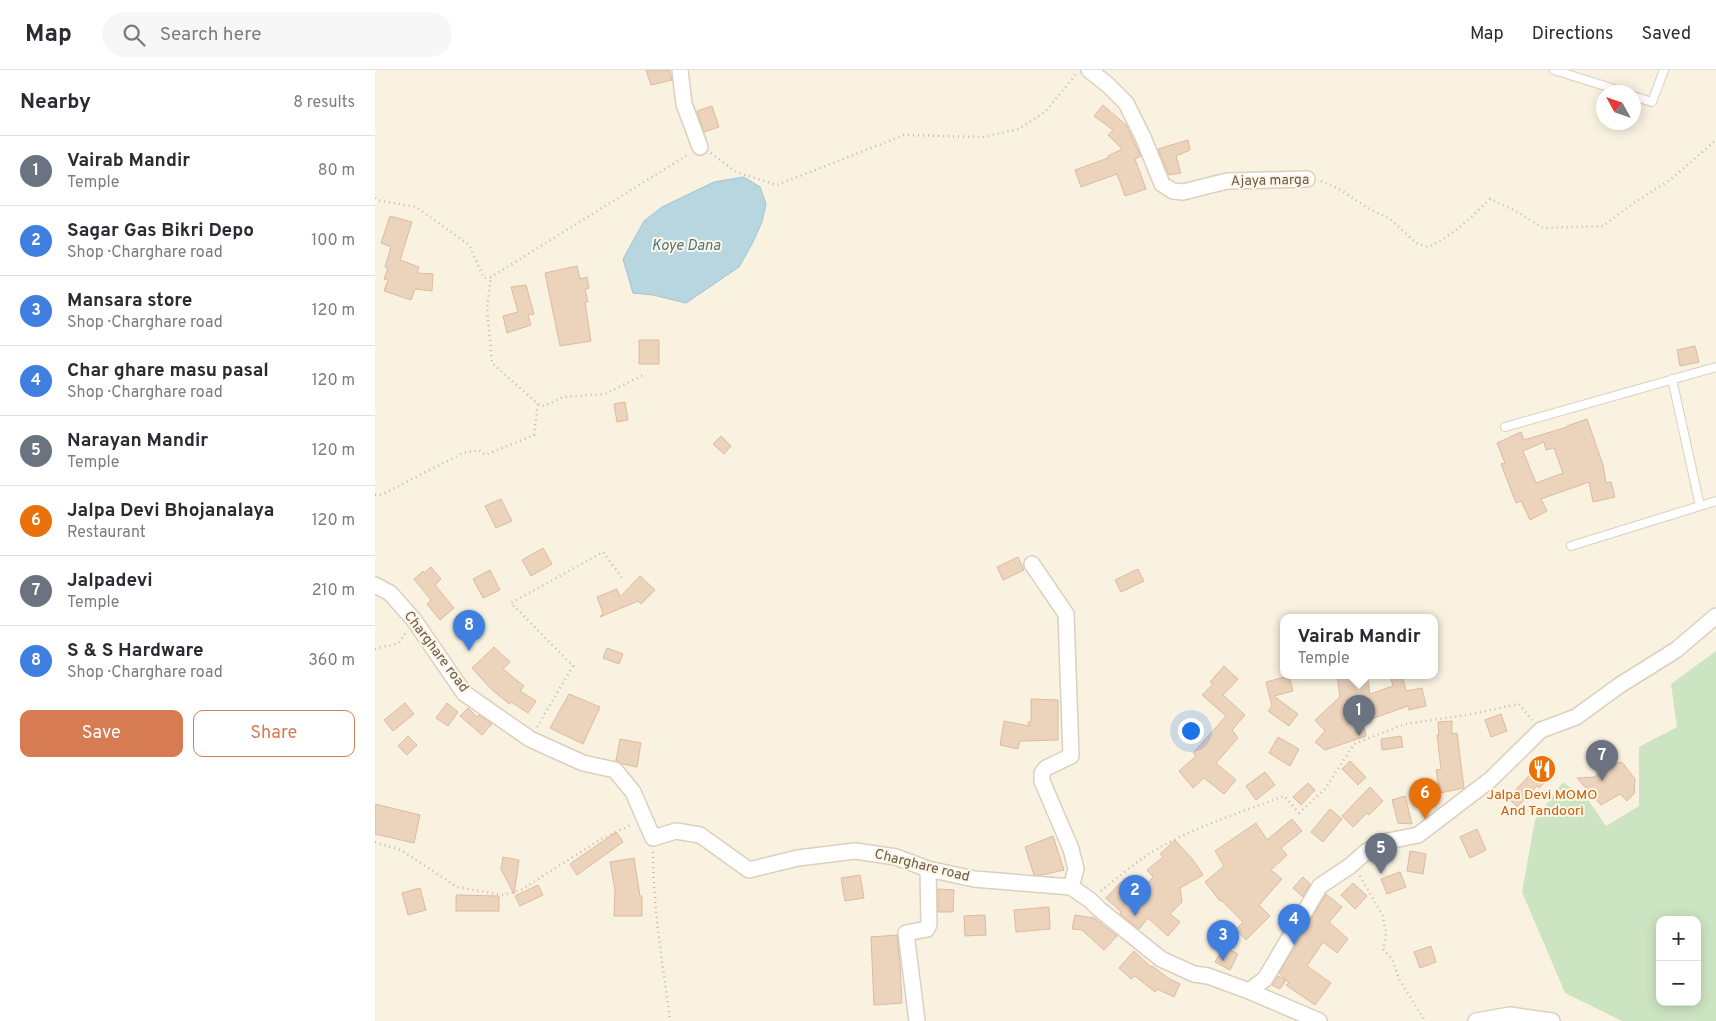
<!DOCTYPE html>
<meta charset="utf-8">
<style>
:root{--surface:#fff;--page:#f7f7f7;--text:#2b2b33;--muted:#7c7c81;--line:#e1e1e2;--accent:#d77c52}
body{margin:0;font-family:Overpass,sans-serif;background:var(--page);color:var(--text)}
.controls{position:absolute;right:15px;bottom:15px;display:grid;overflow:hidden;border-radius:10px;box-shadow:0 2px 12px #0003}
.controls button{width:45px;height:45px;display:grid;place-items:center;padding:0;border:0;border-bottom:1px solid var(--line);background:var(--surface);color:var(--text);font:25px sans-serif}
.compass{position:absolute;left:1221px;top:15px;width:45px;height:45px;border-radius:50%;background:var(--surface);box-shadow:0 2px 12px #0003;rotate:310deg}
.you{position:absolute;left:815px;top:660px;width:18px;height:18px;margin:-12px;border:4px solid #fff;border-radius:50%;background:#1a73e8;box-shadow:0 0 0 8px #1a73e833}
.badge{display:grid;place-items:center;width:32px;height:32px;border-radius:50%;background:var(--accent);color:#fff;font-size:16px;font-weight:700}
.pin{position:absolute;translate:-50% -41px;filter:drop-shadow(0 1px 2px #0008)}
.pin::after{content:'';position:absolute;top:26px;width:18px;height:15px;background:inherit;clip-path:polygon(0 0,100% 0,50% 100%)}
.popup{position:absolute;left:905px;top:544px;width:158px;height:65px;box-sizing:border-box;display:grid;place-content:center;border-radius:10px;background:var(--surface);filter:drop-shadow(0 1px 4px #0005);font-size:16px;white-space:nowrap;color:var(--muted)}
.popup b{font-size:19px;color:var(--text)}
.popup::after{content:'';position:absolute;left:50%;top:100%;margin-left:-10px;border:10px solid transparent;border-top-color:var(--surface)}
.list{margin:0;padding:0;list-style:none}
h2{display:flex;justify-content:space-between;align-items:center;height:65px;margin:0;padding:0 20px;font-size:21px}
h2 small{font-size:16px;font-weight:400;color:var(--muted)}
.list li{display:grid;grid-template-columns:32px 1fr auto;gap:15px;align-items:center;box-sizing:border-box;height:70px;padding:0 20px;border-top:1px solid var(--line)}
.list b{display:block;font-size:19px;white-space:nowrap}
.list p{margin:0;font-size:16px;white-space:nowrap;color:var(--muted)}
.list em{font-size:16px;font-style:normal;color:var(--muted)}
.actions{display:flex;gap:10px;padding:15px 20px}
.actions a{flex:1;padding:11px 0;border:1px solid var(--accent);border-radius:10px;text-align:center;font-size:18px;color:var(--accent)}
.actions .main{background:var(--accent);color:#fff}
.icon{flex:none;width:28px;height:28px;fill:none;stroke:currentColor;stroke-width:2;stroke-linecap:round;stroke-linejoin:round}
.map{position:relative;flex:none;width:1341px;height:951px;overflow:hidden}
header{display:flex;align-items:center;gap:30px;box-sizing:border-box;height:70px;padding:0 25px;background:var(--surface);border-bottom:1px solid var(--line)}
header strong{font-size:24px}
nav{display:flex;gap:28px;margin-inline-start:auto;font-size:18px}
.search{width:350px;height:45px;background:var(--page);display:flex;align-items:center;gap:12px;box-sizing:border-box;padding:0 18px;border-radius:28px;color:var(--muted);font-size:19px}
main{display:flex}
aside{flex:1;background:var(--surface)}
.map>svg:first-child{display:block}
.green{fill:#cde4c2;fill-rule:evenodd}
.water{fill:#b8d6e0;stroke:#a0c4d0}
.building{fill:#ebd3bc;stroke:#dcbb9e;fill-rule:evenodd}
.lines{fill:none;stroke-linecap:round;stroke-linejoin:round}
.service-casing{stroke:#dccfbe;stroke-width:10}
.minor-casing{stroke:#dccfbe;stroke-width:18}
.path{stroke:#cfb7a0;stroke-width:2.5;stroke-dasharray:1 4;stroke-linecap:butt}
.service{stroke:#fff;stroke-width:8}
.minor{stroke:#fff;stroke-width:15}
.labels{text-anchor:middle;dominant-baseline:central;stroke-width:4;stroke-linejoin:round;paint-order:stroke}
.street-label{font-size:14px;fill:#6d5a4b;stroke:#fdf6e7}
.food-label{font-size:14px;fill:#c56008;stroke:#fdf6e7}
.water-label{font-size:15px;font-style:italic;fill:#4b7685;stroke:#fdf6e7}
</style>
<header>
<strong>Map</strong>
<div class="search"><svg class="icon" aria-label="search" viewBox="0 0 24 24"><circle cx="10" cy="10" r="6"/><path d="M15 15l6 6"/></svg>Search here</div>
<nav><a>Map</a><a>Directions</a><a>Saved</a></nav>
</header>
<main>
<aside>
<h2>Nearby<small>8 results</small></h2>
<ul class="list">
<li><span class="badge" style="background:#6b7280">1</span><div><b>Vairab Mandir</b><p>Temple</p></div><em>80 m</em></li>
<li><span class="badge" style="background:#3f7fe0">2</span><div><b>Sagar Gas Bikri Depo</b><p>Shop · Charghare road</p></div><em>100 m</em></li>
<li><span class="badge" style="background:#3f7fe0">3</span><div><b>Mansara store</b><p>Shop · Charghare road</p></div><em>120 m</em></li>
<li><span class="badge" style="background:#3f7fe0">4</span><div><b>Char ghare masu pasal</b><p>Shop · Charghare road</p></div><em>120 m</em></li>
<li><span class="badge" style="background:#6b7280">5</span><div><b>Narayan Mandir</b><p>Temple</p></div><em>120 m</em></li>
<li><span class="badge" style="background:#e8710a">6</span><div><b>Jalpa Devi Bhojanalaya</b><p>Restaurant</p></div><em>120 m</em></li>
<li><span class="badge" style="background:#6b7280">7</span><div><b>Jalpadevi</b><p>Temple</p></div><em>210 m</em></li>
<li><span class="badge" style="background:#3f7fe0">8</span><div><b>S &amp; S Hardware</b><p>Shop · Charghare road</p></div><em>360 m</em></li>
</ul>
<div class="actions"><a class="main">Save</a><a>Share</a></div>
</aside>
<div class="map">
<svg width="1341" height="951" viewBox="0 0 1341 951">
<rect width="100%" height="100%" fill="#f9f2e1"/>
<!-- green -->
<path class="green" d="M 1341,581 L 1341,951 L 1247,951 L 1190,923 L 1147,822 L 1160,750 L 1188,712 L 1214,731 L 1231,756 L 1264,736 L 1264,677 L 1302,657 L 1296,614 ZM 1285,850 L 1322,850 L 1322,932 L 1285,932 Z"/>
<!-- water -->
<path class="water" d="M 369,107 L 385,117 L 391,134 L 387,152 L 377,174 L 364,197 L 311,233 L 278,225 L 258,223 L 248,189 L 269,151 L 287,137 L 339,112 Z"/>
<!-- building -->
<path class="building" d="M 271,0 L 294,0 L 297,10 L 276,15 Z
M 728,35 L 751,55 L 766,86 L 760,89 L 771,119 L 750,126 L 742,104 L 706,117 L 700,100 L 733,88 L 733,86 L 747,79 L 733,65 L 738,60 L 719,46 Z
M 337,36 L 344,57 L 329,62 L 322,41 Z
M 813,70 L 815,80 L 801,86 L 806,103 L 794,105 L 783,79 Z
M 15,146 L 37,152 L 25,190 L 44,197 L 42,203 L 58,204 L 57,221 L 40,219 L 36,230 L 9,221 L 13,210 L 9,209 L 13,198 L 10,197 L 16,177 L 6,173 Z
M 202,196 L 205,209 L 212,207 L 214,218 L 210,219 L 213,232 L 210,232 L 216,271 L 185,276 L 170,203 Z
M 151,215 L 159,244 L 153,245 L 156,255 L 132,263 L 128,246 L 143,242 L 136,217 Z
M 264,270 L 284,270 L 284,294 L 264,294 Z
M 1320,276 L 1324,292 L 1305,296 L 1302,280 Z
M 250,332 L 253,350 L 242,352 L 239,334 Z
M 1212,349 L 1228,395 L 1231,413 L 1236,412 L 1240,427 L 1218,432 L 1214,412 L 1166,429 L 1172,441 L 1155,450 L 1146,431 L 1141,433 L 1126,394 L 1130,393 L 1122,373 L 1146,362 L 1149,370 L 1192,357 L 1192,356 ZM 1169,372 L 1171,380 L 1179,378 L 1188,403 L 1161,413 L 1148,381 Z
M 346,366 L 356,376 L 349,384 L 338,374 Z
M 126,429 L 137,451 L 121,458 L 110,436 Z
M 168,478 L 177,494 L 156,506 L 147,490 Z
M 643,487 L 649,500 L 628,510 L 622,497 Z
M 56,497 L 66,509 L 60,515 L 79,538 L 65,550 L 52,534 L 56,530 L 39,509 L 48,501 L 49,503 Z
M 763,499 L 769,511 L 746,522 L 740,510 Z
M 115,500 L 125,520 L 108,528 L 98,509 Z
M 265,506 L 280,520 L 266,534 L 263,531 L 225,547 L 228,543 L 222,527 L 242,519 L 245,527 Z
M 119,577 L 135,592 L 128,599 L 149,616 L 145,621 L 161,631 L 153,643 L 136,632 L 134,634 L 115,618 L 97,598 Z
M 232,578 L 248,584 L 244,594 L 228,588 Z
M 849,596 L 863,609 L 848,625 L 870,645 L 857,660 L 863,668 L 841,693 L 861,710 L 849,724 L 829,708 L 818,718 L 804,701 L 821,686 L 818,683 L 851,646 L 827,625 L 838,614 L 835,612 Z
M 962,605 L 992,605 L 995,624 L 1018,616 L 1015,605 L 1027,605 L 1031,621 L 1047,618 L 1051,636 L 1034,640 L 1033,636 L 996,649 L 996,650 L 988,653 L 991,666 L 950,680 L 940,672 L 950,661 L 940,650 L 965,627 Z
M 914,606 L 918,621 L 899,626 L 923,644 L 914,656 L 893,641 L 897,636 L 891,612 Z
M 194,624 L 225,637 L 208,674 L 175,658 Z
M 656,629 L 683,630 L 683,670 L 645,671 L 643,679 L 625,675 L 629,651 L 654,656 L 653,652 L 656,652 Z
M 30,633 L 39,644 L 18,661 L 9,650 Z
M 72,633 L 83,642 L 73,656 L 61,648 Z
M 93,638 L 102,647 L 104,645 L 117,654 L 107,665 L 85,646 Z
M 1126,644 L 1132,661 L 1116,667 L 1110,650 Z
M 1077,651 L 1077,664 L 1082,663 L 1089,718 L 1065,723 L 1061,700 L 1066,699 L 1062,665 L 1064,665 L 1063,652 Z
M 33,666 L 42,675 L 32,685 L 23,676 Z
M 1026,666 L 1028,677 L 1007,680 L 1006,669 Z
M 903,667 L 924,679 L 915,696 L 894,683 Z
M 245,669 L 266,673 L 262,697 L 248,694 L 241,691 Z
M 975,691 L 991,707 L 983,715 L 967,699 Z
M 1168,691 L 1180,702 L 1164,718 L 1162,716 L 1142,737 L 1133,728 Z
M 1247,692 L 1260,709 L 1259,724 L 1252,731 L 1245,724 L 1226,735 L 1202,708 L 1220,707 L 1227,697 Z
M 890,702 L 900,715 L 881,730 L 871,716 Z
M 933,713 L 940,720 L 926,735 L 918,727 Z
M 995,717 L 1008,731 L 994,745 L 992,743 L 978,757 L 967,746 Z
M 1030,726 L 1037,754 L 1023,753 L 1017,730 Z
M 0,734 L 45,745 L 39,773 L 0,764 Z
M 955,739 L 967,749 L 948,772 L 936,762 Z
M 917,749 L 927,761 L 906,778 L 912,785 L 896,800 L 907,809 L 884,835 L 895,846 L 871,870 L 861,859 L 868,852 L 846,830 L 845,831 L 830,812 L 849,796 L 840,781 L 881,753 L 892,770 Z
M 1102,759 L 1111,780 L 1095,788 L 1085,767 Z
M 241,762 L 248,772 L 202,805 L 195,794 Z
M 678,766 L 689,800 L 667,805 L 659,805 L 650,777 Z
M 800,770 L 819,791 L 828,805 L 805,818 L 807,832 L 795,844 L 805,852 L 793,866 L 773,848 L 764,859 L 745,844 L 746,842 L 731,828 L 746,812 L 762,826 L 778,807 L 772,800 L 788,787 L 785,784 Z
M 1035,781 L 1051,784 L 1048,804 L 1032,801 Z
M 128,787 L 144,790 L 139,824 L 126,799 Z
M 259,788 L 265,826 L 267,826 L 267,846 L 239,846 L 240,820 L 235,792 Z
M 1025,802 L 1031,817 L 1012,824 L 1006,809 Z
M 485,805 L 489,828 L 470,831 L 466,808 Z
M 928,807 L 935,814 L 928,827 L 918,818 Z
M 978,813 L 992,826 L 980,839 L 966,825 Z
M 163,815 L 168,825 L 145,836 L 140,826 Z
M 45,818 L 51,840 L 33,845 L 27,823 Z
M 563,819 L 579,820 L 578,842 L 563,842 Z
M 951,824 L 967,837 L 954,852 L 973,869 L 962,883 L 948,872 L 932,896 L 956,913 L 940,935 L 911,915 L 914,913 L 911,910 L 905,919 L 897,915 L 903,906 L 911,910 L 904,903 Z
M 81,825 L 124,826 L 124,841 L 81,841 Z
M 674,837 L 675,859 L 641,862 L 639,840 Z
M 610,845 L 611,865 L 590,866 L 589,846 Z
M 700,845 L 719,848 L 742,866 L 729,880 L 707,860 L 697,859 Z
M 522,865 L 525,894 L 527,933 L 499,935 L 496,867 Z
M 1056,876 L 1061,892 L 1045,898 L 1039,882 Z
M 849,877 L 863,884 L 855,900 L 840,892 Z
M 759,881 L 776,897 L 777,896 L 793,908 L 805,914 L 799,927 L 782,919 L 780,922 L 760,906 L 756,909 L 744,898 Z"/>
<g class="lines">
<defs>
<path id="service" d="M 1179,0 L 1249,22
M 1258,26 L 1277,32 L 1289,0
M 1297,309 L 1325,436
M 1130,357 L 1341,297
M 1196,476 L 1341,431"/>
<path id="minor" d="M 305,0 L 309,34 L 325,77
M 714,0 L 733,15 L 751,33 L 768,67 L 787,114 L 798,121 L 808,122 L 852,111 L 932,109
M 657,494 L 691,544 L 696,686 L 671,698 L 667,703 L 667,711 L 696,779 L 701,799 L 696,817
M 0,515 L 15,523 L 39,550 L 89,623 L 155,669 L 208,693 L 240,700 L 258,722 L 278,768 L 301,761 L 325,765 L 374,800 L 423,788 L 480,781 L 521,787 L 553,799 L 599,809 L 696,817 L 715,830 L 724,839 L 786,889 L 819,904 L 833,906 L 874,921 L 944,951
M 874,921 L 890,909 L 945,816 L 975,796 L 992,781 L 1008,772 L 1043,765 L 1115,710 L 1166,660 L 1201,647 L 1245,615 L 1301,580 L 1341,546
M 542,951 L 531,863 L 552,859 L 554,854 L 553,799
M 1101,951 L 1135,945 L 1177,951"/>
</defs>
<!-- service casing -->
<use href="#service" class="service-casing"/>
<!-- minor casing -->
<use href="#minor" class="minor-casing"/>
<!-- path -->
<path class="path" d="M 336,83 L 361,102 L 402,115 L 529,65 L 608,67 L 644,59 L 671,41 L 701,4
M 946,111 L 964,119 L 993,138 L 1015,149 L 1041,173 L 1053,177 C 1078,166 1096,147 1115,129 L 1141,141 L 1168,158 L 1228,156 L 1260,132 L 1295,110 L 1341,70
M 0,128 L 2,130 L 41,137 L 94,175 L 109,208 L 116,207 L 314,84
M 163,334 L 169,336 L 188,327 L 230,324 L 268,305
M 0,425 L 6,425 L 88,383 L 104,380 L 110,385 L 159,365 L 163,334 L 117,293 L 112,238 L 116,207
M 0,579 L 24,573 L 31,562
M 162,657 L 198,596 L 136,533 L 228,482 L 247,508
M 0,772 L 26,780 L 82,817 L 128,825 L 146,820 L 226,769 L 256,755
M 278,782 C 278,838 288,895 295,951
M 985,806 L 1008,846 L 1011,864 L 1008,879 L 1017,889 L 1024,909 L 1050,951
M 726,821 C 740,810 754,798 768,788 C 807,761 864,743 909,726 L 924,743 L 950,719 L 979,674 L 1030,654 L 1091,645 L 1144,634 L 1157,650"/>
<!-- service -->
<use href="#service" class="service"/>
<!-- minor -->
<use href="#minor" class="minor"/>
</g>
<!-- icons -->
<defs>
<symbol id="restaurant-disc" viewBox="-11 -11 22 22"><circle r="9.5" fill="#e8710a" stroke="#fdf6e7"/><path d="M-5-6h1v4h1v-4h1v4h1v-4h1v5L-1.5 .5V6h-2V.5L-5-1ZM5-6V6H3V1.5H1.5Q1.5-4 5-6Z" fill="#fff"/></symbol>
</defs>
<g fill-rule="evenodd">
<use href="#restaurant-disc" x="1151" y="683" width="32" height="32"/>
</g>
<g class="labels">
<!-- street labels -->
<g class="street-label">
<text transform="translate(895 111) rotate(-1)">Ajaya marga</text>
<text transform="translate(61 582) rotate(53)">Charghare road</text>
<text transform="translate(547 796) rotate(14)">Charghare road</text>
</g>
<!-- food labels -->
<g class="food-label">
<text x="1167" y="725">Jalpa Devi MOMO<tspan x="1167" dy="16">And Tandoori</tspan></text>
</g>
<!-- water labels -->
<g class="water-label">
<text x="311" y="176">Koye Dana</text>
</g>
</g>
</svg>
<div class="controls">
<button>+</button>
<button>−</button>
</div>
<svg class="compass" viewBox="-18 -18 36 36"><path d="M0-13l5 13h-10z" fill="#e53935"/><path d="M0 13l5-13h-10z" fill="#7c7c81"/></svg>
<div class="you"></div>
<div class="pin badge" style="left:984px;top:666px;background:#6b7280">1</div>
<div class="popup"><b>Vairab Mandir</b>Temple</div>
<div class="pin badge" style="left:760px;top:846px;background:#3f7fe0">2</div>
<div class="pin badge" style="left:848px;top:891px;background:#3f7fe0">3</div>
<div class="pin badge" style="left:919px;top:875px;background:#3f7fe0">4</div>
<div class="pin badge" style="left:1006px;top:804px;background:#6b7280">5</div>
<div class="pin badge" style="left:1050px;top:749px;background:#e8710a">6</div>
<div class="pin badge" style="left:1227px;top:711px;background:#6b7280">7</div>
<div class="pin badge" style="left:94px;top:581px;background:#3f7fe0">8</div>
</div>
</main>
